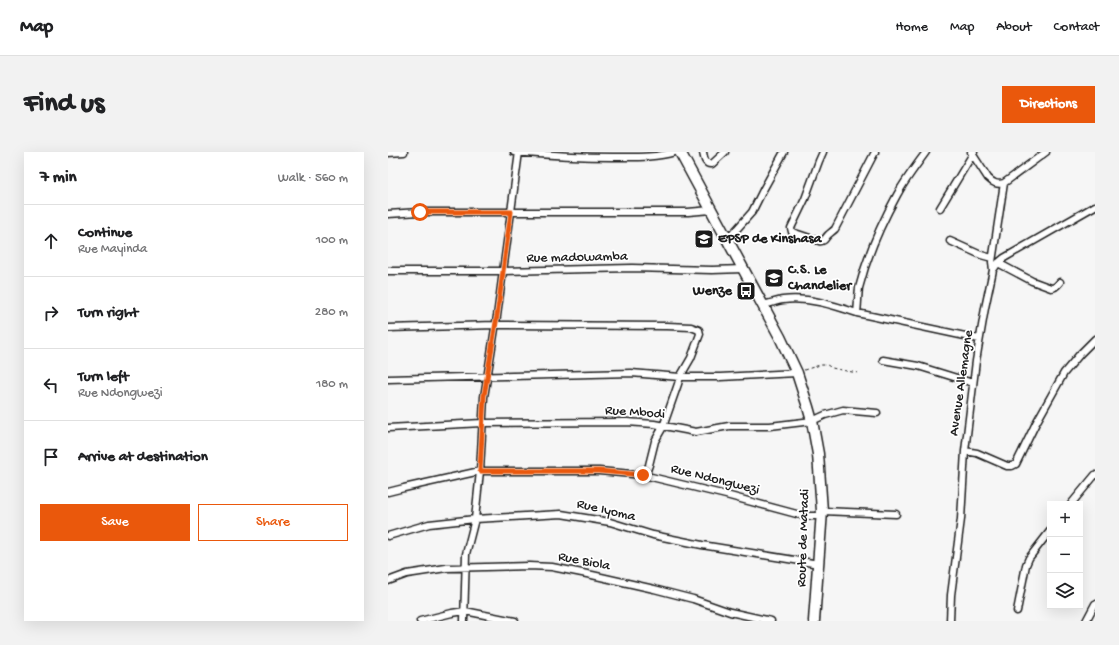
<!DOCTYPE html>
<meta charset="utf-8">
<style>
:root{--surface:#fff;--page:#f2f2f2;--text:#202124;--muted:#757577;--line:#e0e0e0;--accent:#ea580c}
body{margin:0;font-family:"Gochi Hand",sans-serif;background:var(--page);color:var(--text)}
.controls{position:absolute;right:12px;bottom:12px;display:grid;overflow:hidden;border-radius:0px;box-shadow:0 4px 16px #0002}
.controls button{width:36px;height:36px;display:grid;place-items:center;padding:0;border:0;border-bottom:1px solid var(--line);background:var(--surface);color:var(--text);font:20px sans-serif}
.stop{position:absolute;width:12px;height:12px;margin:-9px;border:3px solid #ea580c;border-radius:50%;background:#fff}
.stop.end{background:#ea580c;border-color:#fff;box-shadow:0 1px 4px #0008}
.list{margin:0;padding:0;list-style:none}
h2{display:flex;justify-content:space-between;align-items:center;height:52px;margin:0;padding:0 16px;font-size:17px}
h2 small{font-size:13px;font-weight:400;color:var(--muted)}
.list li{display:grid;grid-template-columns:26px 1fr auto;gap:12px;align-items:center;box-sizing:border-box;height:72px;padding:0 16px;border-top:1px solid var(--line)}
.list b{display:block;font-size:15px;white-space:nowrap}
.list p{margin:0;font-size:13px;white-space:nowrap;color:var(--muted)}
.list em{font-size:13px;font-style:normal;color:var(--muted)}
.actions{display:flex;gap:8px;padding:12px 16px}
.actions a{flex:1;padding:9px 0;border:1px solid var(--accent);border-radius:0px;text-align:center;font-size:14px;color:var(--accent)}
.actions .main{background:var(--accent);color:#fff}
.icon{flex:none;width:22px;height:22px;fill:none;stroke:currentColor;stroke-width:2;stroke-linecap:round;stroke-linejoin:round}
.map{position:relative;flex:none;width:707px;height:469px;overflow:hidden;border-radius:0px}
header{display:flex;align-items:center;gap:24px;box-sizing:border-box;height:56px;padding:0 20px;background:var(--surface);border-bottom:1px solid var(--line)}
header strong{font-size:19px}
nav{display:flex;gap:22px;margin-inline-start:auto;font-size:14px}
.intro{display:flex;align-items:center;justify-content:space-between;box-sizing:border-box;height:96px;padding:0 24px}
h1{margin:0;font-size:28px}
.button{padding:10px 18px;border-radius:0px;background:var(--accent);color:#fff;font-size:14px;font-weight:700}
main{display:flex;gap:24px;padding:0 24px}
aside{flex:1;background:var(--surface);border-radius:0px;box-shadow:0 4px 16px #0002}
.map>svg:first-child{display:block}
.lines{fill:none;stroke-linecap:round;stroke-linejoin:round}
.minor-casing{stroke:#1c1c1c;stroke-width:9}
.trunk-casing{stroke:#1c1c1c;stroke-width:13}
.path{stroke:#1c1c1c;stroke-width:1;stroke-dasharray:3 3;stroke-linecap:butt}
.minor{stroke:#fff;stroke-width:6}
.trunk{stroke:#fff;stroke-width:10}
.route{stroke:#ea580c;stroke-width:5}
.labels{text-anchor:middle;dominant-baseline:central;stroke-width:3.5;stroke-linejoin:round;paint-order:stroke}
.poi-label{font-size:14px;font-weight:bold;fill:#1c1c1c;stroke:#fff;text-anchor:start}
.street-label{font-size:14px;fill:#1c1c1c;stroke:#fff}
</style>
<header>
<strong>Map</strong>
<nav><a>Home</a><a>Map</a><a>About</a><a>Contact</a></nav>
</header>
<div class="intro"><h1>Find us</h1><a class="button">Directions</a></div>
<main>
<aside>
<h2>7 min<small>Walk · 560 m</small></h2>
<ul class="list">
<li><svg class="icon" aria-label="ahead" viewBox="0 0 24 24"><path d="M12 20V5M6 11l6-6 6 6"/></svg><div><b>Continue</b><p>Rue Mayinda</p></div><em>100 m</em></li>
<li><svg class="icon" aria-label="right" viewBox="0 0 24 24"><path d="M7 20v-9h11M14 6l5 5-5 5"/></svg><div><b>Turn right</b></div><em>280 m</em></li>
<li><svg class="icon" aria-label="left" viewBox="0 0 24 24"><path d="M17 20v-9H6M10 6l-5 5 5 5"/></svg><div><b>Turn left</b><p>Rue Ndongwezi</p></div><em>180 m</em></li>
<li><svg class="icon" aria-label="arrive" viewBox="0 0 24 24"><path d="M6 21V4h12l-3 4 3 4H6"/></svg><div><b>Arrive at destination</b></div></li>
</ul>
<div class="actions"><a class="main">Save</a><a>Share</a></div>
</aside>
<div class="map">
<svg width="707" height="469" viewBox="0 0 707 469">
<rect width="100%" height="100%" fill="#f6f6f6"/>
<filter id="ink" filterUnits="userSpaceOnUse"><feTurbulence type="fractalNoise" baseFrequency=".025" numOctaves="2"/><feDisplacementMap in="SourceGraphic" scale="8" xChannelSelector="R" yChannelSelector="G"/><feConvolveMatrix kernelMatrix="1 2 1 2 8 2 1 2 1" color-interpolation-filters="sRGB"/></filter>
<g filter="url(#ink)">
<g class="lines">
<defs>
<path id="minor" d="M 126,0 C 159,3 192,5 225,5 C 246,5 267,6 287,0
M 315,0 C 316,6 317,13 324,12 L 337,0
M 435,0 L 431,9 L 417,47 L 403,76 L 404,80 L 431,89 C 437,90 436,87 440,83 C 442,81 445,79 447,77 L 487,0
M 583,0 L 600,26 C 605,31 609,33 616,31 L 658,0
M 0,1 L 16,0
M 552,56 L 586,0
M 0,62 L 31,60 L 300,60 L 323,58
M 340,87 L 364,60 L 375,38 L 396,0
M 562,89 L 593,103 L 604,106
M 610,111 L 644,129 L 663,136 C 667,136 669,134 672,130
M 605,118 L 604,110 L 616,31
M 0,119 L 115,119 L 244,116 L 324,118 L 355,117
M 374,153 C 381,152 388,149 395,148 C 421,145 445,153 469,161 L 591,187
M 469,161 C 470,153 470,144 471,136 C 479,104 493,72 509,43 C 517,28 528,14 538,0
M 0,176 L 107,173 L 279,174 L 303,175 L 311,178 L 312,182 L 303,206 L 292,225 L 290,232 L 275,275 L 267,289 L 261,313 L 258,321 L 255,323
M 495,208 L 530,214 L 585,231
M 0,227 L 243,221 L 292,225 L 332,225 L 409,221
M 0,276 L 94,271 L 239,270 L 266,272 L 308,280 L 341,274 L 382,274 L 424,269 L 437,263 L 455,258 L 489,261
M 577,299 L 589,301 L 619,314 L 624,314 L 628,312 L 648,271 L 676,221 L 692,202 L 707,187
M 0,340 L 16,336 L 92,319 L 211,319 L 255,323 L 338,343 L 416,364 L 434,364
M 683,352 L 707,323
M 434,359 L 508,362
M 0,384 L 41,372 L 87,367 L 173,362 L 222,370 L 265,383 L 314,393 L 431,412
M 0,429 L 19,422 L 58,416 L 141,414 L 164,415 L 204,423 L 266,437 L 305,447 L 342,460 L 383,469
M 629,459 L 638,413 L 641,406 L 662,379
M 32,469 L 64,461 L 77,459 L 127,469
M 76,469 L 78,402 L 87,367 L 92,319 L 96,245 L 109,164 L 131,0
M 562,469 L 563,443 L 573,367 L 577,299 L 588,209 L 597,156 L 605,118 L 610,111 L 616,106 L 707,54
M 698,469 L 707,452"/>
<path id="trunk" d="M 292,0 L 392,185 L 409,221 L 420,255 L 424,269 L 430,302 L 434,359 L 426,469"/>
</defs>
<!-- minor casing -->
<use href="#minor" class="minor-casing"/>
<!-- trunk casing -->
<use href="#trunk" class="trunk-casing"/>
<!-- path -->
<path class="path" d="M 416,218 L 432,213 L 439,213 L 444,216 L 453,218 L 470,221"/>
<!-- minor -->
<use href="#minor" class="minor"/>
<!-- trunk -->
<use href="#trunk" class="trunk"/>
</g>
</g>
<g class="lines" filter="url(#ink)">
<!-- route -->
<path class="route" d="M 32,60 L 123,60 L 109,164 L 96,244 L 92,319 L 211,319 L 255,323"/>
</g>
<!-- icons -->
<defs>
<symbol id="school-square" viewBox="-11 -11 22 22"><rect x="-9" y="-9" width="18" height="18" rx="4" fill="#1c1c1c" stroke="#fff"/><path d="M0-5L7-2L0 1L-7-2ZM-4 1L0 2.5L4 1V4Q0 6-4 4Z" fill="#fff"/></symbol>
<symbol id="bus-square" viewBox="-11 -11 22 22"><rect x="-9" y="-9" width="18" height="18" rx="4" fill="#1c1c1c" stroke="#fff"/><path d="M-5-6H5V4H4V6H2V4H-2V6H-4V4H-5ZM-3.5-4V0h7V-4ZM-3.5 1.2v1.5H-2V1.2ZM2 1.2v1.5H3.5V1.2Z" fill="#fff"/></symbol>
</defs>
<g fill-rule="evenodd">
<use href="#school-square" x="305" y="76" width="22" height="22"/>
<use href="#school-square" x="375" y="115" width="22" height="22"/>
<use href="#bus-square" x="347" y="128" width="22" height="22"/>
</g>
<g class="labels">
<!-- poi labels -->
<g class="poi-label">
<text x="330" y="87">EPSP de Kinshasa</text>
<text x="400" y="118">C.S. Le<tspan x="400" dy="16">Chandelier</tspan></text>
<text x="344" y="139" text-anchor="end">Wenze</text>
</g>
<!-- street labels -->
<g class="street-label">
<text transform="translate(189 106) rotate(-1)">Rue madowamba</text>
<text transform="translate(574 231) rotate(-82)">Avenue Allemagne</text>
<text transform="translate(247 261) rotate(4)">Rue Mbodi</text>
<text transform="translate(327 328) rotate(14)">Rue Ndongwezi</text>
<text transform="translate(218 359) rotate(13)">Rue Iyoma</text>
<text transform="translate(416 386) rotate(-88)">Route de Matadi</text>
<text transform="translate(196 410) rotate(11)">Rue Biola</text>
</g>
</g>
</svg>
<div class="controls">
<button>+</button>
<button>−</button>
<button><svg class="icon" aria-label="layers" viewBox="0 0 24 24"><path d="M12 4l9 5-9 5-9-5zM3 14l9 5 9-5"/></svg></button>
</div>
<div class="stop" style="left:32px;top:60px"></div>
<div class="stop end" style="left:255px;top:323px"></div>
</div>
</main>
